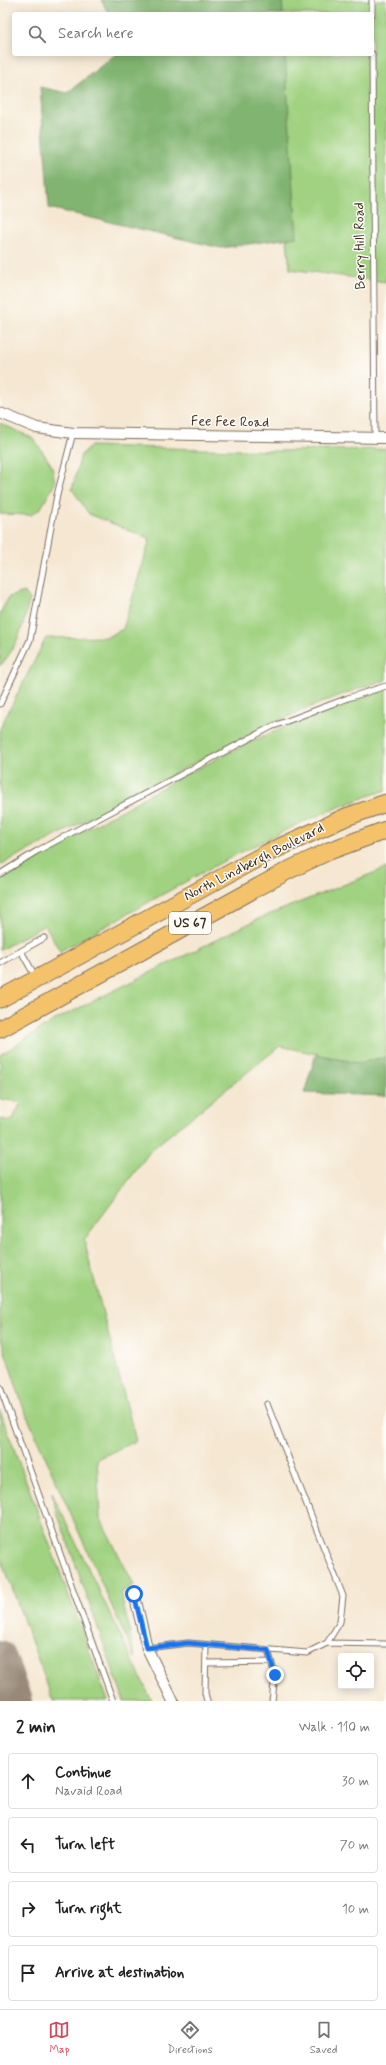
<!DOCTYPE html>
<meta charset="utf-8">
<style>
:root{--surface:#fff;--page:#f2f2f2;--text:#222;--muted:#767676;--line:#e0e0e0;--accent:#d1495b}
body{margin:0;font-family:Mynerve,sans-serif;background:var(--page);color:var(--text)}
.controls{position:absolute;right:12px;bottom:12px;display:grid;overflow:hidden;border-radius:4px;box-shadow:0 2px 10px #0003}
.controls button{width:36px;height:36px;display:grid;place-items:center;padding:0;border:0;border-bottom:1px solid var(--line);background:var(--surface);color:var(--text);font:20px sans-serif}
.stop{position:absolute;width:12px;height:12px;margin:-9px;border:3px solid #1a73e8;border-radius:50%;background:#fff}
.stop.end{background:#1a73e8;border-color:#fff;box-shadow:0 1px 4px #0008}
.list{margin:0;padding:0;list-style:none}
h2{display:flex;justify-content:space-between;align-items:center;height:52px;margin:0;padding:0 16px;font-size:17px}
h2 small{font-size:13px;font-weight:400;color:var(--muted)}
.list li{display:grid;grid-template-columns:26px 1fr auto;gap:12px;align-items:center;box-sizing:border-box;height:56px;margin:0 8px 8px;padding:0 8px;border:1px solid var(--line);border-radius:4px}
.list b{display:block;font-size:15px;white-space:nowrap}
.list p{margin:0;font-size:13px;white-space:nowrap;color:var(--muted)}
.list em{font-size:13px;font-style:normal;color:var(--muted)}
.icon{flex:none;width:22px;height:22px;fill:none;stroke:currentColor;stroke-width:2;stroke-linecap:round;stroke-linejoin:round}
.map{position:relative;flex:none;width:386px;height:1701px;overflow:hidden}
.search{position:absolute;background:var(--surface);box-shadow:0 2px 10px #0003;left:12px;right:12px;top:12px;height:44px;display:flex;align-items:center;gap:10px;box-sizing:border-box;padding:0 14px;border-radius:4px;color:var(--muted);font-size:15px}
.sheet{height:308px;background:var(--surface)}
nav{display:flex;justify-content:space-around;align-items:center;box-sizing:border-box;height:56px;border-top:1px solid var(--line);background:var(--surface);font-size:11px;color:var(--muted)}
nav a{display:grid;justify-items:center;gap:2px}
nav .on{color:var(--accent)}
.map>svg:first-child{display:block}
.green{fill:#a0d281;stroke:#6e7e50}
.forest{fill:#80b46f;stroke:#5e6f46}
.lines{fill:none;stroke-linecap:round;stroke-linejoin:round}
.taxiway{stroke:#988878;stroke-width:32}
.service-casing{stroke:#7c6c5d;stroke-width:7}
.minor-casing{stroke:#7c6c5d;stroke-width:12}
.trunk-casing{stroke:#7c6c5d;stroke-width:19}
.service{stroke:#fff;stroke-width:5}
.minor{stroke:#fff;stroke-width:10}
.trunk{stroke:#f3c26a;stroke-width:17}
.route{stroke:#1a73e8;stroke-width:5}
.labels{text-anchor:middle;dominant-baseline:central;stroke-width:3;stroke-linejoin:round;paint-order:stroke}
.shield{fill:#fdfcf7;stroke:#75695f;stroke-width:1}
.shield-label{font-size:13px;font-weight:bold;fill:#3b2a1e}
.street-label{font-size:14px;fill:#3b2a1e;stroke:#fdfcf7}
</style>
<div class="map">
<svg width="386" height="1701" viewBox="0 0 386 1701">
<rect width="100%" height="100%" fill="#fdfcf7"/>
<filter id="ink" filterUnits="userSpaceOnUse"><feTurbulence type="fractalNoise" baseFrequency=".025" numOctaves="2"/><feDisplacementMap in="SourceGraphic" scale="8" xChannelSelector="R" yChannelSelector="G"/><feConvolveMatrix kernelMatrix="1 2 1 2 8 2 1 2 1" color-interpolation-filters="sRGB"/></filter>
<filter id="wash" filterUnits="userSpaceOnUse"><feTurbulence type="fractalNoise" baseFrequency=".012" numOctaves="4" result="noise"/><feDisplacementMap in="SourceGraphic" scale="16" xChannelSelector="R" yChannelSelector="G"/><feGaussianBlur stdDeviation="0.9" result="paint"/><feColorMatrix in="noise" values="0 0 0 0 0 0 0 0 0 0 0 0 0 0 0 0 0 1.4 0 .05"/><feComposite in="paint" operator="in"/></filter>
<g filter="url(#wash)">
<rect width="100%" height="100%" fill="#f5e7d1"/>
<!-- green -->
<path class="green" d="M 261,0 L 386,0 L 386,282 L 290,269 L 267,54 L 372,54 L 372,14 L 263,14 Z
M 0,423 L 34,439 L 52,466 L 55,483 L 41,508 L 31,515 L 0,514 Z
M 91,446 L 277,451 L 386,449 L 386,680 C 306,704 238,740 164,779 C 109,808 55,837 0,865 L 0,728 L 46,638 L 107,637 L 123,629 L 150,539 L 89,514 L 72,489 L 81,455 Z
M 24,592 L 30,599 C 23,625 19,645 0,666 L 0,613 L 9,597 Z
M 386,690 L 386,790 C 270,828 167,894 60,951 L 45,925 L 0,950 L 0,879 L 8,874 L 175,780 L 252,741 L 321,712 Z
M 386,868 L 386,1057 L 357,1063 L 280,1046 L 152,1149 L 84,1240 L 136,1441 L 97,1459 L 100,1518 L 134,1585 L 121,1593 L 135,1658 L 23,1407 L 0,1336 L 0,1119 L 12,1121 L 21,1102 L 0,1099 L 0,1055 L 53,1021 L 258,919 Z
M 0,1410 L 6,1427 L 108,1701 L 53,1701 L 0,1555 Z
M 52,1493 L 152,1701 L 124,1701 L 54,1504 Z"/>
<!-- forest -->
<path class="forest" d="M 101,0 L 282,0 L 283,14 L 109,14 Z
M 116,54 L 285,54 L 297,237 L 221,248 L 49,208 L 40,87 L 67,93 Z
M 316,1054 L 357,1063 L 386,1057 L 386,1096 L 304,1093 Z"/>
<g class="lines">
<!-- taxiway -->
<path class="taxiway" d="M 0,1656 L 16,1701"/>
</g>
</g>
<g filter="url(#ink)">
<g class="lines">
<defs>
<path id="service" d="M 372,14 L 372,0
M 372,54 L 375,438
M 0,704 L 30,640 L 57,495 L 73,433
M 0,874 L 37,851 L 271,727 L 348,698 L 386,686
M 21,951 L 35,976
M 0,963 L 44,938
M 0,1387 L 113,1701
M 327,1643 L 386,1644
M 206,1645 L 205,1693 L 207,1701
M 147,1648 L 188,1643 L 307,1653 L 327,1643 L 340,1622 L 343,1596 L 267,1404
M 268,1650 L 275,1675 L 272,1701
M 206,1663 L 271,1662"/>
<path id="minor" d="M 0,413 L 37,428 L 73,433 L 386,438
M 134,1593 L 147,1648 L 173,1701"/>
<path id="trunk" d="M 0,999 L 267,853 L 346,817 L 386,803
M 0,1029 L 289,870 L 329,851 L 386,830"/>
</defs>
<!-- service casing -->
<use href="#service" class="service-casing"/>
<!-- minor casing -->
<use href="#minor" class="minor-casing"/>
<!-- trunk casing -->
<use href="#trunk" class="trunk-casing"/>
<!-- service -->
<use href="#service" class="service"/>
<!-- minor -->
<use href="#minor" class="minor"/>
<!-- trunk -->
<use href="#trunk" class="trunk"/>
</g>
</g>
<g class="lines" filter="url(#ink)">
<!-- route -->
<path class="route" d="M 134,1594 L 147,1648 L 188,1643 L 268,1650 L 275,1675"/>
</g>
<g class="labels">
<!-- shield labels -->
<rect class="shield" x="169" y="912" width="42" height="22" rx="3"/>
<g class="shield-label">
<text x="190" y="923">US 67</text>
</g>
<!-- street labels -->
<g class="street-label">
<text transform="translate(360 246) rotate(-91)">Berry Hill Road</text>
<text transform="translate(230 422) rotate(1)">Fee Fee Road</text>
<text transform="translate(254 862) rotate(-27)">North Lindbergh Boulevard</text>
</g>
</g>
</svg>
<div class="controls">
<button><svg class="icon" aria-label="locate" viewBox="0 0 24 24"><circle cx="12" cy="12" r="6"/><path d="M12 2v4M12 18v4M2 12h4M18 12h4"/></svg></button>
</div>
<div class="stop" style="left:134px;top:1594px"></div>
<div class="stop end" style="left:275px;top:1675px"></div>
<div class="search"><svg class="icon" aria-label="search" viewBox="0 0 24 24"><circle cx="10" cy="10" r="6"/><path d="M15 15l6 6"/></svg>Search here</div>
</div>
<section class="sheet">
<h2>2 min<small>Walk · 110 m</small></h2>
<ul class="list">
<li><svg class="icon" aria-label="ahead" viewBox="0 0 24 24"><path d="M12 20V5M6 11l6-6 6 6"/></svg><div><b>Continue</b><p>Navaid Road</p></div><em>30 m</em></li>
<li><svg class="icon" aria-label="left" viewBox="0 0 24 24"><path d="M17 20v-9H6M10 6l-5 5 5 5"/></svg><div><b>Turn left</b></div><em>70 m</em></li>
<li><svg class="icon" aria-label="right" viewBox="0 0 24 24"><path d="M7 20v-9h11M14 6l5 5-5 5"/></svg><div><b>Turn right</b></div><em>10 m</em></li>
<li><svg class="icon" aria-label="arrive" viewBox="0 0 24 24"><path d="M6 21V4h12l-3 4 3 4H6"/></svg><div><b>Arrive at destination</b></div></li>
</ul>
</section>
<nav>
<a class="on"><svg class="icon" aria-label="map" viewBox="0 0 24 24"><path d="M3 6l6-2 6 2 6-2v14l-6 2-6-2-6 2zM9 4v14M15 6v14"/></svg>Map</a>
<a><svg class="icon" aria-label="directions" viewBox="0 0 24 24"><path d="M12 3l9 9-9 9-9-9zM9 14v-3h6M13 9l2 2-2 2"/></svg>Directions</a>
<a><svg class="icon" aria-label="saved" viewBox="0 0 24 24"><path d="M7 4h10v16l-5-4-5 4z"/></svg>Saved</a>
</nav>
